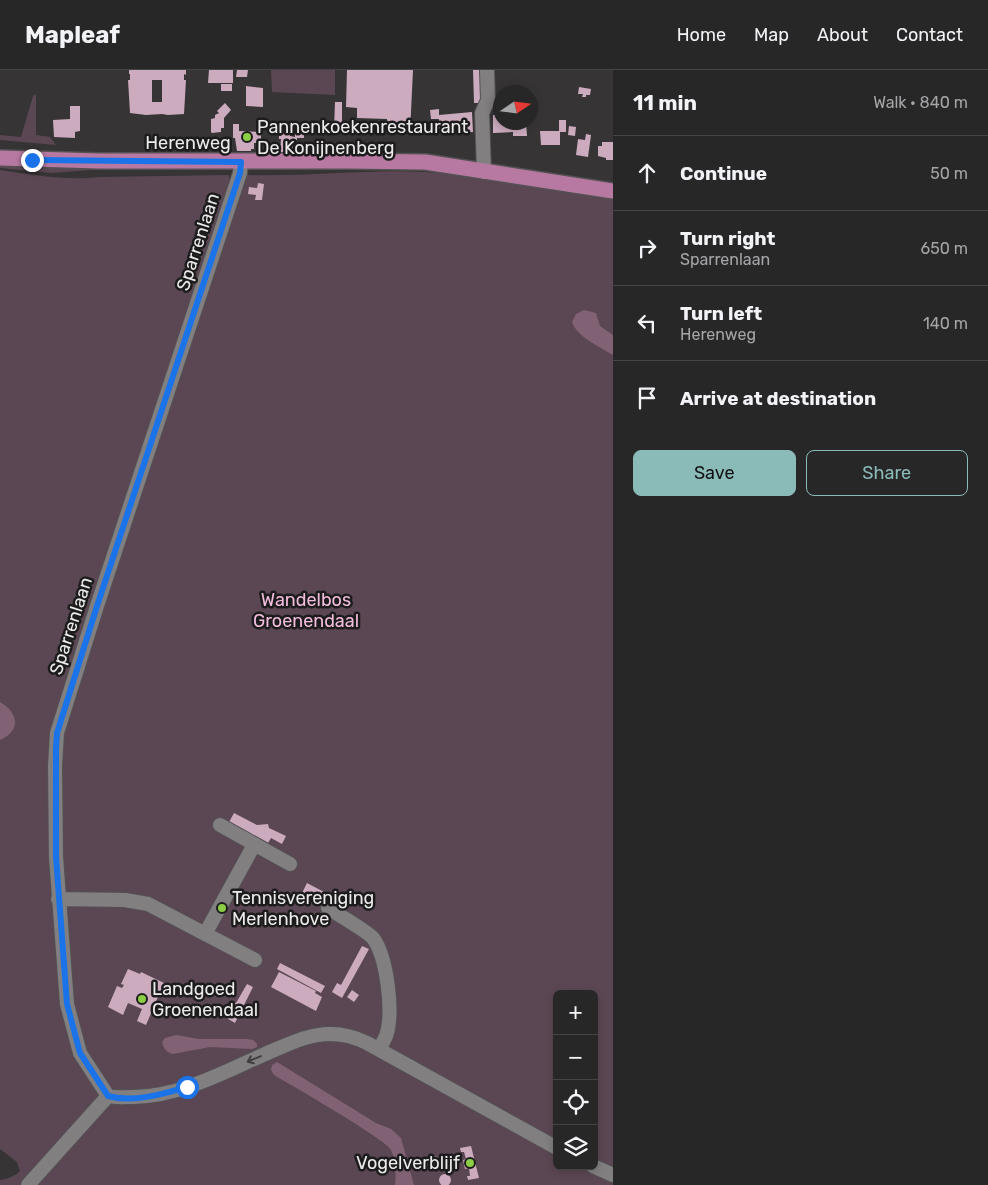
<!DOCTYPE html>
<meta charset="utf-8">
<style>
:root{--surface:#282728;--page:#302f30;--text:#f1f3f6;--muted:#a5a5a8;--line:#444445;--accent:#8bbbb9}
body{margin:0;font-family:Rubik,sans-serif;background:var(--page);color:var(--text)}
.controls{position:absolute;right:15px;bottom:15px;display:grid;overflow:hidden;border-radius:8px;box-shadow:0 2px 8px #0003}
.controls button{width:45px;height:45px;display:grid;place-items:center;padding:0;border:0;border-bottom:1px solid var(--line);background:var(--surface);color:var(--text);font:25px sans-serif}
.compass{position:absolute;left:493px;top:15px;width:45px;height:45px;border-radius:50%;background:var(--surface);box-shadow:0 2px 8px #0003;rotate:77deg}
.stop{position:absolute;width:15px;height:15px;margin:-11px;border:4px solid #1a73e8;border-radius:50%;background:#fff}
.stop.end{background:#1a73e8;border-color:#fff;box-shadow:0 1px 5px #0008}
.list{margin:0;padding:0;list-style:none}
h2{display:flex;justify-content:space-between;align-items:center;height:65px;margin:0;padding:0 20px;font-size:21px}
h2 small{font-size:16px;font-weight:400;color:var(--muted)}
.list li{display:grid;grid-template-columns:32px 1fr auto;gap:15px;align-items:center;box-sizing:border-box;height:75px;padding:0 20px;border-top:1px solid var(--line)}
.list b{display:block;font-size:19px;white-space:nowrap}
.list p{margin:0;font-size:16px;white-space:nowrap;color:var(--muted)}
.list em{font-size:16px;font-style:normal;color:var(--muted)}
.actions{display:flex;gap:10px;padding:15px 20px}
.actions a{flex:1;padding:11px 0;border:1px solid var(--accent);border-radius:8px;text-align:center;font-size:18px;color:var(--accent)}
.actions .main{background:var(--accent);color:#111}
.icon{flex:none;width:28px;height:28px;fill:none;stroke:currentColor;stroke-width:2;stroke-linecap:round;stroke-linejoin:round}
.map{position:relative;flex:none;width:613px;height:1115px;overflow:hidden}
header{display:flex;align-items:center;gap:30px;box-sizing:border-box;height:70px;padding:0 25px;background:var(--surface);border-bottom:1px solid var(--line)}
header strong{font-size:24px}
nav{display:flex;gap:28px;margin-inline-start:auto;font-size:18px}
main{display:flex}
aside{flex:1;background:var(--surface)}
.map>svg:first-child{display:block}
.green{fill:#5b4753;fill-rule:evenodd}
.water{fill:#806274}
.building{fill:#ccabbe;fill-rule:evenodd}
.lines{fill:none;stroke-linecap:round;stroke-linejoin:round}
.minor-casing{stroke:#545153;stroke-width:16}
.major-casing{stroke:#545153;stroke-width:18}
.minor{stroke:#827f81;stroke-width:14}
.major{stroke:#b779a2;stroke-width:15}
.oneway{stroke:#403f3f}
.route{stroke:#1a73e8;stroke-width:6}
.poi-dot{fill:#8bce46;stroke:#1d1c1c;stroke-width:2}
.labels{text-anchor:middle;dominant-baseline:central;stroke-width:5;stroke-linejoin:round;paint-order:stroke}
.poi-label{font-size:18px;fill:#eceaeb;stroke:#1d1c1c;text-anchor:start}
.street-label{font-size:18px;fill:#eceaeb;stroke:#1d1c1c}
.park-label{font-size:18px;fill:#f3bdde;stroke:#1d1c1c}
</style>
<header>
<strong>Mapleaf</strong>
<nav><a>Home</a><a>Map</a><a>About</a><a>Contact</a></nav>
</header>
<main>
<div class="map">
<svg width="613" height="1115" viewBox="0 0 613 1115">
<rect width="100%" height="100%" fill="#363435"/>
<!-- green -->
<path class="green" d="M 271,0 L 335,0 L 335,25 L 272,22 Z
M 36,24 L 36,65 L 50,67 L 56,75 L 0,70 L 0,65 L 21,67 L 33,26 Z
M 0,91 L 103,99 L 52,103 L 0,98 Z
M 0,100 C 34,105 66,111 100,107 L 229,105 L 229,118 L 238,119 L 247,105 C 307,107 366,99 425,102 C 488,106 551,120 613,129 L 613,1115 L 0,1115 L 0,1110 C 8,1109 15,1106 20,1101 L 17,1092 L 0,1079 ZM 557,924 L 594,924 L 594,1096 L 557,1096 Z"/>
<!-- water -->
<path class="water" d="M 584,240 L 596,243 L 600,256 L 613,265 L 613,285 C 600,277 577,267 572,252 L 576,244 Z
M 0,632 C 19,643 21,661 0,670 Z
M 176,965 L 199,969 L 246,969 L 253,970 L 257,974 L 257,977 L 252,979 L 210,977 L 173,984 C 166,982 164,979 162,972 L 165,968 Z
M 277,992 L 376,1053 L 391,1059 L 401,1068 L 414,1115 L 395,1115 C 396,1105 396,1090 391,1080 C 387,1070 291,1015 274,1005 L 271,1000 L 272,995 Z"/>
<!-- building -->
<path class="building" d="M 129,0 L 186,0 L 186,5 L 184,4 L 184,10 L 186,10 L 184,44 L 168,45 L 162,44 L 146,45 L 130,43 L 128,10 L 130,10 L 130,4 L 129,4 ZM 152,10 L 162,10 L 162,32 L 152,32 Z
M 209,0 L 233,0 L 233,13 L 208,13 Z
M 237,0 L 248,0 L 247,7 L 236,7 Z
M 347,0 L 413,0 L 410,63 L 392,62 L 392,56 L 387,55 L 387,49 L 357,48 L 357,38 L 346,37 Z
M 473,0 L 482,0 L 483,33 L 474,33 Z
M 221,14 L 232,14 L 232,21 L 221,21 Z
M 246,16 L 263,18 L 263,37 L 246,36 Z
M 579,17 L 591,19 L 590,25 L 586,25 L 586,27 L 582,27 L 583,24 L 578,24 Z
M 335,32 L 342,32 L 342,59 L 334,59 Z
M 225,33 L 231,40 L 224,48 L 224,58 L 221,58 L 221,62 L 212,63 L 211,62 L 211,49 L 215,48 L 215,45 L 219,43 L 217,41 Z
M 70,36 L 80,36 L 80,61 L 75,62 L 75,68 L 54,67 L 53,50 L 70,49 Z
M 439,39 L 439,45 L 472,42 L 473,62 L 459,63 L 459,59 L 439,59 L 439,49 L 431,49 L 430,40 Z
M 493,45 L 500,45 L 500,52 L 526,52 L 527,66 L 513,66 L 513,62 L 493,63 Z
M 559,50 L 566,50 L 566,62 L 560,62 L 560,75 L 541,75 L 540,61 L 559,61 Z
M 233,54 L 239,54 L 239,61 L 261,62 L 261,73 L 254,73 L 254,79 L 251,79 L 251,81 L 237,81 L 235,68 L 233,68 Z
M 569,56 L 576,57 L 575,66 L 568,65 Z
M 281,62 L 290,63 L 290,66 L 295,67 L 295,63 L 304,64 L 304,68 L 297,68 L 297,70 L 295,70 L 295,82 L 280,82 L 281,69 L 279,69 L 279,66 L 281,66 Z
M 586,64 L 591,65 L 588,87 L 576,85 L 578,69 L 585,70 Z
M 602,72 L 613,72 L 613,90 L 606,90 L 606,88 L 598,86 L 598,76 L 602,76 Z
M 258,113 L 264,114 L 262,130 L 255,130 L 256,125 L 248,124 L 249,117 L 257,118 Z
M 234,743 L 257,755 L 268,754 L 269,758 L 286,766 L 282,774 L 271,768 L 268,773 L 263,773 L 228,754 Z
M 307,813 L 324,822 L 318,834 L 301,825 Z
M 362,876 L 369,879 L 342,928 L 332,922 L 337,913 L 341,915 Z
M 280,893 L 325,916 L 321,923 L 277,899 Z
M 128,899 L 140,904 L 141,902 L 164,913 L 146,955 L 137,951 L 142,939 L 128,933 L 123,945 L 108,937 L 117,916 L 122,918 L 124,915 L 121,914 Z
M 279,902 L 316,921 L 315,923 L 322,927 L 316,941 L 271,917 Z
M 247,914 L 253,917 L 235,953 L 223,946 L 231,931 L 236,933 Z
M 352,920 L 359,925 L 354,932 L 347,927 Z
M 471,1076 L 479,1108 L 468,1110 L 467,1106 L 470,1106 L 469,1098 L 465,1099 L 463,1090 L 466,1089 L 464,1082 L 461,1082 L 460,1078 Z
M427 1093a7 7 0 1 1 14 0a7 7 0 1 1-14 0Z
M439 1110a6 6 0 1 1 12 0a6 6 0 1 1-12 0Z"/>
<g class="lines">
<defs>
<path id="minor" d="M 484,102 L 482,43 L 488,30 L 487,1
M 220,755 L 290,794
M 58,829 L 125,830 L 148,834 L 255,890
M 328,838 C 337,844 367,861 373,868 C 387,887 394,943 386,966 C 384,970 382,975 379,979
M 205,864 L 254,775
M 108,1026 L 80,983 L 67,934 L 56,787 L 55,696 L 57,663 L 97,536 L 240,103 L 241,92
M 108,1026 C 116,1028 125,1027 134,1027 C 183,1026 228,1000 272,981 C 291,973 309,964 330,964 C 344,964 355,967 367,973 L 557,1078
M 593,1096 L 613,1105
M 28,1115 L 108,1026"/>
<path id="major" d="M 0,88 L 99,91 L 347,91 L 425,92 L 613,121"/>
</defs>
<!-- minor casing -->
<use href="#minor" class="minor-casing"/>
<!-- major casing -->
<use href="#major" class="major-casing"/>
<!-- minor -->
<use href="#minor" class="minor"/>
<!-- major -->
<use href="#major" class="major"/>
</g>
<!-- one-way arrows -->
<defs><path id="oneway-shaft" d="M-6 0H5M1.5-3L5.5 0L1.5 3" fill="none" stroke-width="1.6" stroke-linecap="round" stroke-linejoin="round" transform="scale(1.25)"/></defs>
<use class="oneway" href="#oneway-shaft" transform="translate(254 989) rotate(157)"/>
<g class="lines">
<!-- route -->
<path class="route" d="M 32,90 L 241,92 L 240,103 L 97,536 L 57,663 L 56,678 L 56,787 L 67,934 L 80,983 L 108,1026 C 133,1033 163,1024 187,1017"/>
</g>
<!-- markers -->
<g class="poi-dot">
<circle cx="247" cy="67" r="5"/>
<circle cx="222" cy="838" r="5"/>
<circle cx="142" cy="929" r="5"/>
<circle cx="470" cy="1093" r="5"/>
</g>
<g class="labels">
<!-- poi labels -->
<g class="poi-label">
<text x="257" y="57">Pannenkoekenrestaurant<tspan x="257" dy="21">De Konijnenberg</tspan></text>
<text x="232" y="828">Tennisvereniging<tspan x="232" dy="21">Merlenhove</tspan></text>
<text x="152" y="919">Landgoed<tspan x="152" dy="21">Groenendaal</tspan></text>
<text x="460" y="1093" text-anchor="end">Vogelverblijf</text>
</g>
<!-- street labels -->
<g class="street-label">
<text x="188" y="73">Herenweg</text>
<text transform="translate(198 172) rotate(-72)">Sparrenlaan</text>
<text transform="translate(71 556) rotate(-72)">Sparrenlaan</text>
</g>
<!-- park labels -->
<g class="park-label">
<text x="306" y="530">Wandelbos<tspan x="306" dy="21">Groenendaal</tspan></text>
</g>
</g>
</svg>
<div class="controls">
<button>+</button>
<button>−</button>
<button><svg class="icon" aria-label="locate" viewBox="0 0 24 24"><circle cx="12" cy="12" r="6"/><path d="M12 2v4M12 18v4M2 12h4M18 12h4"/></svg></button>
<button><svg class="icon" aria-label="layers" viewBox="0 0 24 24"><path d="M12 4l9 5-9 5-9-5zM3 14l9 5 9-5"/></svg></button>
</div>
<svg class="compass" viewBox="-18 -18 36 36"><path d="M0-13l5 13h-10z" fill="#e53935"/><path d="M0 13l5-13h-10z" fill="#a5a5a8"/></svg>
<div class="stop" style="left:187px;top:1017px"></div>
<div class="stop end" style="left:32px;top:90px"></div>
</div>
<aside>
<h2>11 min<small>Walk · 840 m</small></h2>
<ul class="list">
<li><svg class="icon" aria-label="ahead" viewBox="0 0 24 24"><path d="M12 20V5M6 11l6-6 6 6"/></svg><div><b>Continue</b></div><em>50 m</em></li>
<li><svg class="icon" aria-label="right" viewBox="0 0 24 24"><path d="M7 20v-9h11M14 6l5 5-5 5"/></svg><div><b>Turn right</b><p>Sparrenlaan</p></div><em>650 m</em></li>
<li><svg class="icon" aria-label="left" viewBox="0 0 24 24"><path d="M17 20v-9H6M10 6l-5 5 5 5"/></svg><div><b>Turn left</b><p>Herenweg</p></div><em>140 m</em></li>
<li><svg class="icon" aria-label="arrive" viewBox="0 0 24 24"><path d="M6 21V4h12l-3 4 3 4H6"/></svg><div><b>Arrive at destination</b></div></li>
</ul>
<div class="actions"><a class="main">Save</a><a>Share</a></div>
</aside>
</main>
